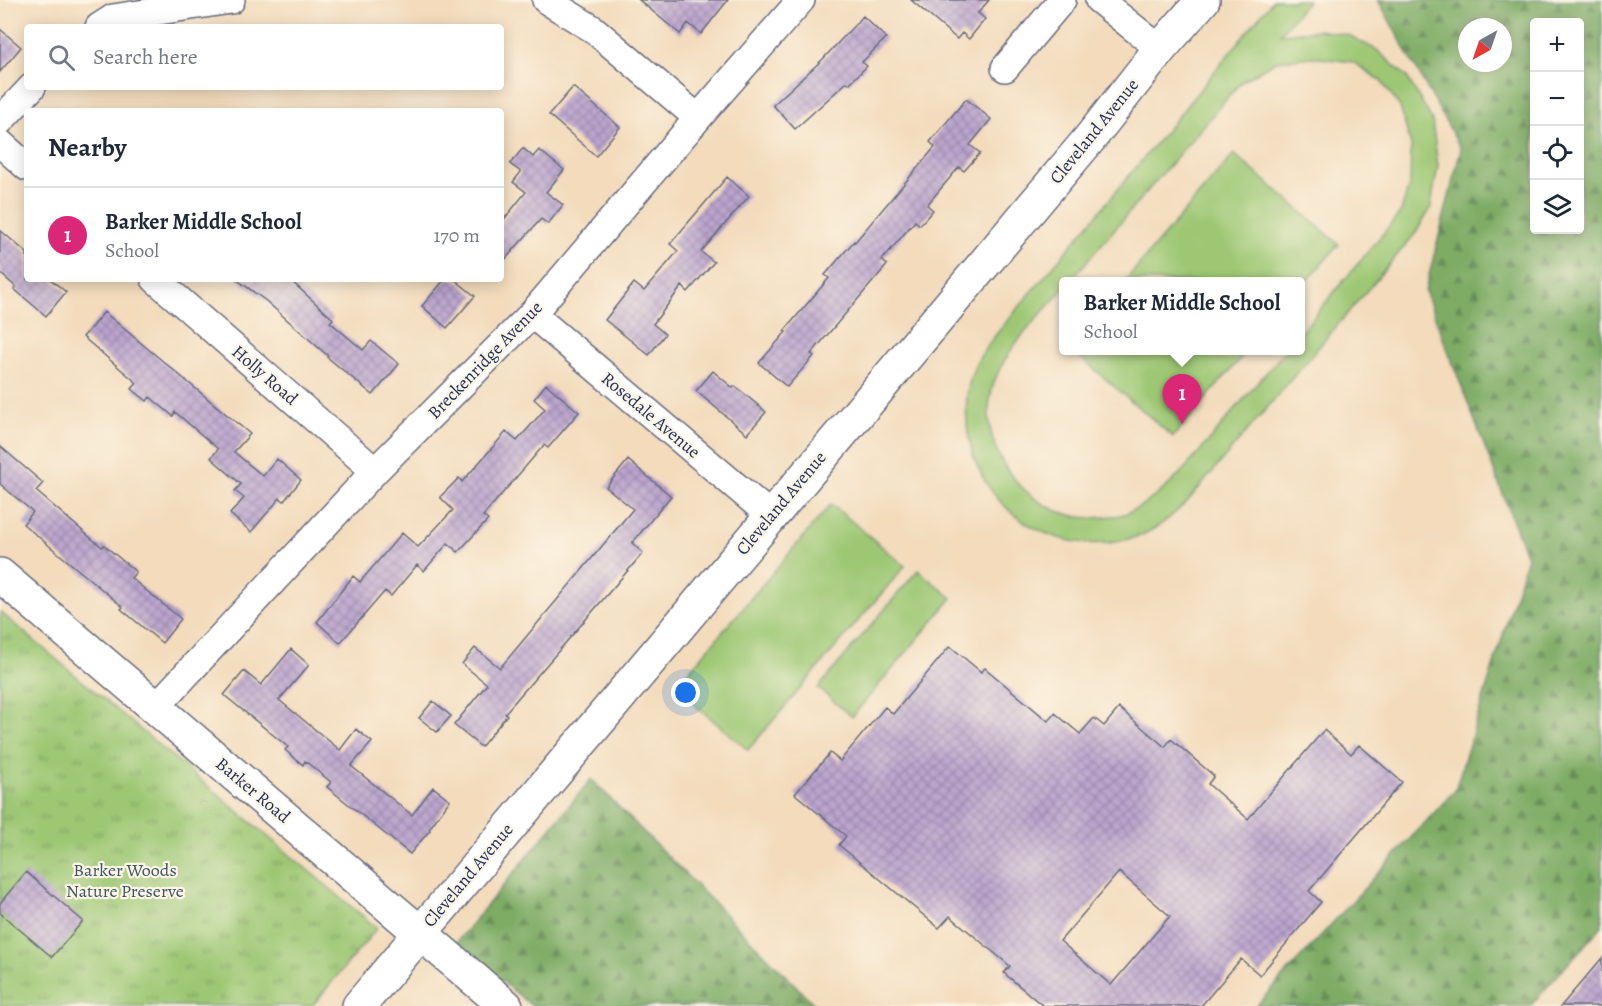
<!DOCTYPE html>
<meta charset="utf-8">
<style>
:root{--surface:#fff;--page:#f6f6f7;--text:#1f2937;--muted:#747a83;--line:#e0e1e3;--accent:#db2777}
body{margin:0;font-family:Alegreya,serif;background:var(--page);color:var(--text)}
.controls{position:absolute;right:18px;top:18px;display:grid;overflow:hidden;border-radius:6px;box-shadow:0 3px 15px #0003}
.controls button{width:54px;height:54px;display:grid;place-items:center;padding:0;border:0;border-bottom:2px solid var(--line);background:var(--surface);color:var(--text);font:30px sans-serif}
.compass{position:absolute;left:1458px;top:18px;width:54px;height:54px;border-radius:50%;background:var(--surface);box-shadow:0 3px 15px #0003;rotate:220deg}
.you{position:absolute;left:686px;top:693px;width:21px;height:21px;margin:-15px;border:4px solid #fff;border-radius:50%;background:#1a73e8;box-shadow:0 0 0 9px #1a73e833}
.badge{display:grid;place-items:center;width:39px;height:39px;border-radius:50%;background:var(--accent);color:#fff;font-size:20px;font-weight:700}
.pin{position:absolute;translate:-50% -50px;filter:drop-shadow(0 2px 3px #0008)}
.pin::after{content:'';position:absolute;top:32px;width:21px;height:18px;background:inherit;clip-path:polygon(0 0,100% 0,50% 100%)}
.popup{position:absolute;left:1059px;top:277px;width:246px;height:78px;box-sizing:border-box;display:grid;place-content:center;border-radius:6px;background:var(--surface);filter:drop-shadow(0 2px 4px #0005);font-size:20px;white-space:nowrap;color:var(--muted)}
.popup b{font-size:22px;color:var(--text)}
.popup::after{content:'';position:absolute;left:50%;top:100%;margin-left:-12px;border:12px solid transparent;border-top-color:var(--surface)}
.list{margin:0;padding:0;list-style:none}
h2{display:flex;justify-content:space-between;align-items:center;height:78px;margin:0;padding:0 24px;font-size:26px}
h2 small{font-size:20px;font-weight:400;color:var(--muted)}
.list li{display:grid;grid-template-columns:39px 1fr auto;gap:18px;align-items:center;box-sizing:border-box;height:96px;padding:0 24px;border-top:2px solid var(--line)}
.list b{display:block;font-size:22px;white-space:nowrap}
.list p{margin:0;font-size:20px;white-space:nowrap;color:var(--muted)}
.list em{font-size:20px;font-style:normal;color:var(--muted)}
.icon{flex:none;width:33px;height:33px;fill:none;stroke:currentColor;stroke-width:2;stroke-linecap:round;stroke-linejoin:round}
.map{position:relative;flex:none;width:1602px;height:1006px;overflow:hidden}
.search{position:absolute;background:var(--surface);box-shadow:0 3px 15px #0003;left:24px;top:24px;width:480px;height:66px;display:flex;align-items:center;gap:15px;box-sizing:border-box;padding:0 21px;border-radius:6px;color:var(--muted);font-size:22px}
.panel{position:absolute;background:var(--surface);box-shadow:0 3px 15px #0003;left:24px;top:108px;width:480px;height:174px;border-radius:6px}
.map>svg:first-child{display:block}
.green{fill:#9dc773;stroke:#5c7b68;stroke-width:1.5;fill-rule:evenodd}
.forest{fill:url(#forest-firs);stroke:#4c6e62;stroke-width:1.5;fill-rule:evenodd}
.park{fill:url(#park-tufts);stroke:#5c7b68;stroke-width:1.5}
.building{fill:url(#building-cross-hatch);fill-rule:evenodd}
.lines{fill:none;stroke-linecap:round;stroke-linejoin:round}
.minor-casing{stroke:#676b7f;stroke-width:30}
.tertiary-casing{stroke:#676b7f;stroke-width:36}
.minor{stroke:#fff;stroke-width:27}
.tertiary{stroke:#fff;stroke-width:33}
.labels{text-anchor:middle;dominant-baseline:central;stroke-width:4.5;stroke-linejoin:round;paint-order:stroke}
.street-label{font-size:18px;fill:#1b2f5e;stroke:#fcf5e5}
.park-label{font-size:18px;fill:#3c5563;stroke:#fcf5e5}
</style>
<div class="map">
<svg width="1602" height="1006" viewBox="0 0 1602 1006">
<defs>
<pattern id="forest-firs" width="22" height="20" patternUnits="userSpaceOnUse" patternTransform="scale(1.5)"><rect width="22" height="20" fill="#7eac65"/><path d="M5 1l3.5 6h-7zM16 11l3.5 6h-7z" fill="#668c56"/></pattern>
<pattern id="park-tufts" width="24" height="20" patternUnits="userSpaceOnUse" patternTransform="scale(1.5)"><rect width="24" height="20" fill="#9dc773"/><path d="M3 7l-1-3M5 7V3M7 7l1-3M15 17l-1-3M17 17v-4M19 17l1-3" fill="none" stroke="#7fa262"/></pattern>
<pattern id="building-cross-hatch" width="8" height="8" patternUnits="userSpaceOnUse" patternTransform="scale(1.5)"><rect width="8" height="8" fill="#bca5ce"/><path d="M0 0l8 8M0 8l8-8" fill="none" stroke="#9887aa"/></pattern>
</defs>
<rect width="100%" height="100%" fill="#fcf5e5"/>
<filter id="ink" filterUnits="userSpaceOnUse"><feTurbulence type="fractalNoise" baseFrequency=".0167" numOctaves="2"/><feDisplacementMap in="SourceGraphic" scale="12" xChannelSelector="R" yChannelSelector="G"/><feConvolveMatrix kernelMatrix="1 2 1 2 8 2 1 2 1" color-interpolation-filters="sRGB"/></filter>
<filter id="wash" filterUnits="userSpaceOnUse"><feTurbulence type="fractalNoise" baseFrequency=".008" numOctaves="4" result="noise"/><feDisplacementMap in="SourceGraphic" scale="24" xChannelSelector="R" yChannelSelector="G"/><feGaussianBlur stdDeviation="1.35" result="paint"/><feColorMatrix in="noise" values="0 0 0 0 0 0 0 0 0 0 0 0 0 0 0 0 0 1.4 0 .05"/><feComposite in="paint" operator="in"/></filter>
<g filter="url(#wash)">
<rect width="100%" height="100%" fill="#f3dbbc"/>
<!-- green -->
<path class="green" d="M 1273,0 L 1308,0 L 1280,34 L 1319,30 L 1348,35 L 1377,50 L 1407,77 L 1432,120 L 1438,166 L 1430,210 L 1415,234 L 1186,503 C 1173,514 1162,526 1146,533 C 1070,566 983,518 969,438 C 965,416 965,392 973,371 C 983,347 1002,328 1018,308 C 1037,286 1055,264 1074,242 C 1141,162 1207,81 1273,0 ZM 1312,57 L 1353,62 L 1381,81 L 1400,107 L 1411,146 L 1410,182 L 1401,212 L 1301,332 L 1300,350 L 1285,351 C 1262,377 1239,404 1217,431 C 1190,462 1166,496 1127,513 C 1121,516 1112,516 1105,517 C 1038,526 977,459 991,393 C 999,354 1038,319 1063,289 L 1064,282 L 1070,281 L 1241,82 L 1276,61 Z
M 1234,154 L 1339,244 L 1301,288 L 1300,282 L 1125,281 Z
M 1073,351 L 1247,351 L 1173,437 Z
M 831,504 L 905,566 L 748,750 L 675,688 Z
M 918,570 L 952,598 L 852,717 L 818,688 Z"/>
<!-- forest -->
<path class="forest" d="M 1378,0 L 1602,0 L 1602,926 L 1530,1006 L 1256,1006 L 1455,790 L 1527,557 L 1425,291 L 1461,149 ZM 1534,22 L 1580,22 L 1580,230 L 1534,230 ZM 1467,27 L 1503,27 L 1503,63 L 1467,63 Z
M 591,779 L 816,1006 L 532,1006 L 456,943 Z"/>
<!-- park -->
<path class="park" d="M 0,612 L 377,928 L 312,1006 L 0,1006 Z"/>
<g id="blocks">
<!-- building -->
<path class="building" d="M 639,0 L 728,0 L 701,34 L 688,23 L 680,34 Z
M 911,0 L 989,0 L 978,13 L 985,19 L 969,39 L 962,33 L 957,39 Z
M 863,16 L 886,38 L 862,62 L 867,66 L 849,84 L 847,82 L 795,129 L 773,105 L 823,59 Z
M 0,29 L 21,47 L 0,72 Z
M 573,87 L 620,127 L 596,156 L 549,115 Z
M 966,99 L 991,119 L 970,145 L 980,153 L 964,171 L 959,167 L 927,205 L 933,210 L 920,225 L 915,221 L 882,260 L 887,265 L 811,354 L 814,356 L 787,387 L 759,363 L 786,332 L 784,331 L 829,278 L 825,275 L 854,241 L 855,242 L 935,147 L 930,142 Z
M 523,148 L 533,157 L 539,150 L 564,170 L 546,192 L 563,205 L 548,224 L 541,219 L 501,264 L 501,223 L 526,192 L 513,182 L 521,172 L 510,164 Z
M 727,177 L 749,196 L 701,252 L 714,262 L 688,292 L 682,286 L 653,324 L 665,334 L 649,355 L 605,320 L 634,283 L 644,291 L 678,251 L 670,244 Z
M 0,230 L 27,253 L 27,279 L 50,279 L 66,292 L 46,316 L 14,289 L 16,287 L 0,273 Z
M 236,279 L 289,279 L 333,319 L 330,322 L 363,350 L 371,341 L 399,364 L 373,395 L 327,357 L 328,356 L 266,301 Z
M 445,279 L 454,279 L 475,296 L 447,328 L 422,306 Z
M 104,312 L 250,434 L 234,452 L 263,476 L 277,459 L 301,480 L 284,501 L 280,498 L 251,532 L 230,514 L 244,498 L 235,491 L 241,484 L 211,458 L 218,449 L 175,412 L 173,416 L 150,397 L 147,401 L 132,389 L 137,383 L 83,337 Z
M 713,371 L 733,388 L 735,386 L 766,412 L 747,434 L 696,391 Z
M 546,384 L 579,412 L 548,448 L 544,445 L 483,516 L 488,520 L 458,552 L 448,543 L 424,571 L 417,565 L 391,596 L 385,591 L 340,643 L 317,622 L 353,576 L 360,582 L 402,533 L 418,547 L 453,510 L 440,497 L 459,478 L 462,482 L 506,432 L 517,441 L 545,409 L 534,399 Z
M 0,446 L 43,483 L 36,491 L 92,539 L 102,547 L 104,545 L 136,572 L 131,578 L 181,619 L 162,643 L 121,609 L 123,607 L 23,524 L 33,512 L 0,484 Z
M 628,460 L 671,496 L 632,543 L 643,553 L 505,713 L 507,715 L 481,747 L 454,725 L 487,684 L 462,664 L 475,648 L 500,668 L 633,509 L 606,487 Z
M 950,646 L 981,672 L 985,668 L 1048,721 L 1055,713 L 1080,734 L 1094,718 L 1104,726 L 1119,708 L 1165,747 L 1171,739 L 1214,776 L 1208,784 L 1248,819 L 1324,730 L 1351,754 L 1359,745 L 1402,782 L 1309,891 L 1321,902 L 1260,975 L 1241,959 L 1201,1006 L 1043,1006 L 1004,973 L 1010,966 L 950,916 L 939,928 L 839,845 L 846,836 L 795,794 L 830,753 L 840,761 L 885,707 L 893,714 ZM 1119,872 L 1170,916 L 1111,985 L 1060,941 Z
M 291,649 L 309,665 L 279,700 L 340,750 L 356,729 L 372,742 L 351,766 L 412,815 L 433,787 L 450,800 L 429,829 L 430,830 L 410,854 L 327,787 L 331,782 L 305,761 L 303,765 L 285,750 L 288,747 L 224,695 L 244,671 L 261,685 Z
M 433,701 L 451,716 L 437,732 L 419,718 Z
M 26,872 L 83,921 L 52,957 L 0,913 L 0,903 Z
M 1602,958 L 1602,1006 L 1561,1006 Z"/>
</g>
</g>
<g filter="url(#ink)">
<use href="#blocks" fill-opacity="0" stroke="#676b7f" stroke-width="1.5"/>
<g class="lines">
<defs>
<path id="minor" d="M 546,0 L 593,29 L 698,118
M 1099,0 L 1160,49
M 99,27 L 113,18 L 231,0
M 1005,68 L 1062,0
M 0,121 L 32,87
M 0,143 L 27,167
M 155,279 L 375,471
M 532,314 L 771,516
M 156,707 L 375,471 L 532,314 L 698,118 L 801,0"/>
<path id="tertiary" d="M 0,575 L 506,1006
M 359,1006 L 1091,137 L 1160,49 L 1203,0"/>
</defs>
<!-- minor casing -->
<use href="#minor" class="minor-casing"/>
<!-- tertiary casing -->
<use href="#tertiary" class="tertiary-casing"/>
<!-- minor -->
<use href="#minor" class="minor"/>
<!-- tertiary -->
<use href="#tertiary" class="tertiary"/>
</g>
</g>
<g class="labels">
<!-- street labels -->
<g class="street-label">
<text transform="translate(1094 131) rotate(-51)">Cleveland Avenue</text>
<text transform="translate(485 360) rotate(-46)">Breckenridge Avenue</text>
<text transform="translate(265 375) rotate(41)">Holly Road</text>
<text transform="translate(651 415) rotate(40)">Rosedale Avenue</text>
<text transform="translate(781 503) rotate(-50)">Cleveland Avenue</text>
<text transform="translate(253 790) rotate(40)">Barker Road</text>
<text transform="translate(468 875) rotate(-50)">Cleveland Avenue</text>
</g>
<!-- park labels -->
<g class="park-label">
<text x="125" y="870">Barker Woods<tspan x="125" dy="21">Nature Preserve</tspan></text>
</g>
</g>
</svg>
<div class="controls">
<button>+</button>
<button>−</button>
<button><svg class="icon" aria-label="locate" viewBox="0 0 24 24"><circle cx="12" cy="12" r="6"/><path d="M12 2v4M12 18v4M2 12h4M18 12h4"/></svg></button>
<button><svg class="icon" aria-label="layers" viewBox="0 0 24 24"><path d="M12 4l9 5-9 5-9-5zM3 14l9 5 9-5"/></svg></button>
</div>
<svg class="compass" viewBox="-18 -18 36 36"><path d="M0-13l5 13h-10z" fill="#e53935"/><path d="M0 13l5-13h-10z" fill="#747a83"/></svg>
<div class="you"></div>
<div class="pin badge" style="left:1182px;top:424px">1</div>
<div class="popup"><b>Barker Middle School</b>School</div>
<div class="search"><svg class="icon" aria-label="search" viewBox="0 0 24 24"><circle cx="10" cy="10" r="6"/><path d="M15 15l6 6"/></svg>Search here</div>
<section class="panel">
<h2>Nearby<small></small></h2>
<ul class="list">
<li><span class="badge">1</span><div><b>Barker Middle School</b><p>School</p></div><em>170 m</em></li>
</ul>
</section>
</div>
